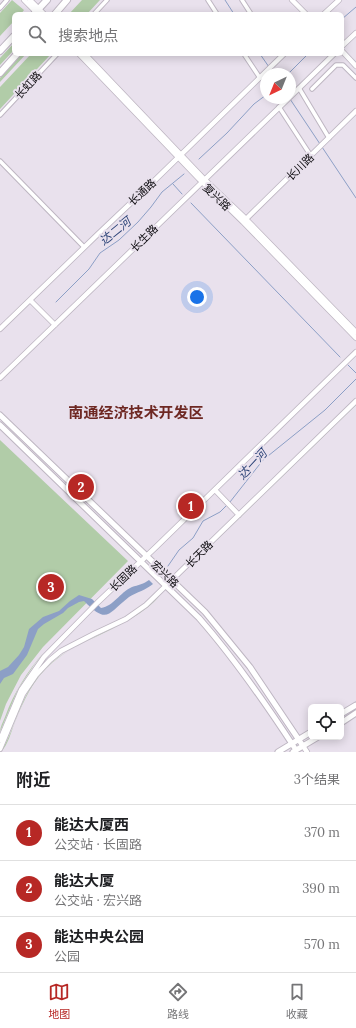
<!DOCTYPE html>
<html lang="zh">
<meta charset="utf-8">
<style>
:root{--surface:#fff;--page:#f6f6f6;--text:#202124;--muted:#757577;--line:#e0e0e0;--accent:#b72825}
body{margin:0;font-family:Lora,"Noto Sans SC",serif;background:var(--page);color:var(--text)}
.controls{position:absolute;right:12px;bottom:12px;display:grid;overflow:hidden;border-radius:6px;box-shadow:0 2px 10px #0003}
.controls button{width:36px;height:36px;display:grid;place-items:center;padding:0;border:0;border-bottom:1px solid var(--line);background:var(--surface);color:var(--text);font:20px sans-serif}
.compass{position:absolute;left:260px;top:68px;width:36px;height:36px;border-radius:50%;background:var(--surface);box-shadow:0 2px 10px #0003;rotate:223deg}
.you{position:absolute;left:197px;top:297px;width:14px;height:14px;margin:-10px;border:3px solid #fff;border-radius:50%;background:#1a73e8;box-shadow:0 0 0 6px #1a73e833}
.badge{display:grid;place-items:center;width:26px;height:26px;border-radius:50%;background:var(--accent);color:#fff;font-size:13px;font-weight:700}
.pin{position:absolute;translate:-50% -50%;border:2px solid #fff;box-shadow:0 1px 4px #0006}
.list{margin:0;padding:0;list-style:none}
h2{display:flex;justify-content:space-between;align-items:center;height:52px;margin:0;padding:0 16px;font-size:17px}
h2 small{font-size:13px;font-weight:400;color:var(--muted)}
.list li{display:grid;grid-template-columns:26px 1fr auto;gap:12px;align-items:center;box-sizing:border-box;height:56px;padding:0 16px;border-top:1px solid var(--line)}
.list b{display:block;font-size:15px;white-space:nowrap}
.list p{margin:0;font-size:13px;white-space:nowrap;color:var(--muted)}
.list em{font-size:13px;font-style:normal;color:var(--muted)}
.icon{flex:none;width:22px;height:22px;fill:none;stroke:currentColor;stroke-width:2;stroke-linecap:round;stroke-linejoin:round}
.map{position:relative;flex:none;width:356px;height:752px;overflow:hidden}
.search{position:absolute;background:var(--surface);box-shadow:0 2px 10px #0003;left:12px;right:12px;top:12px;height:44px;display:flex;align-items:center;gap:10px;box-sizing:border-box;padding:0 14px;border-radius:6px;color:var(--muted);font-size:15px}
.sheet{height:220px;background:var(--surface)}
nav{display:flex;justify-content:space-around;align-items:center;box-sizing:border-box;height:56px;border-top:1px solid var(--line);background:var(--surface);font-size:11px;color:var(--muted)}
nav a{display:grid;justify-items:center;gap:2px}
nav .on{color:var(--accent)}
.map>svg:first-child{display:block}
.green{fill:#b1cca8}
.water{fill:#8c9fc6}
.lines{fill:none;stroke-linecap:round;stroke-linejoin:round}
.stream{stroke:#8c9fc6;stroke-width:1}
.minor-casing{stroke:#beb6c2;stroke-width:5.5}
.tertiary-casing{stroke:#beb6c2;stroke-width:6}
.secondary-casing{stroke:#beb6c2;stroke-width:7}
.primary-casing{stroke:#beb6c2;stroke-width:8}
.minor{stroke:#fff;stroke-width:3.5}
.tertiary{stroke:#fff;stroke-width:4.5}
.secondary{stroke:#fff;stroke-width:5}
.primary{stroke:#fff;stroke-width:6}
.labels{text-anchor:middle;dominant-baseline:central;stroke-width:4;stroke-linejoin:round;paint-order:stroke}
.street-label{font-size:11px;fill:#0d0b0f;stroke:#e9e1ed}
.water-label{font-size:12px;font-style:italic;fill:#2d4478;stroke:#e9e1ed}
.district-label{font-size:15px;font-weight:bold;fill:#6e2823;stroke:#e9e1ed}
</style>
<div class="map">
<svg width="356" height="752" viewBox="0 0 356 752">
<rect width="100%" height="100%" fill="#e9e1ed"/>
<!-- green -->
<path class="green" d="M 12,0 L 24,10 L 21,14 L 14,14 L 14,21 L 0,36 L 0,13 Z
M 82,0 L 100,0 L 87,14 L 69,14 Z
M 14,43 L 14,50 L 0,65 L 0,58 Z
M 22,54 L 26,54 L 0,82 L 0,78 Z
M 31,54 L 51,54 L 0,109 L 0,87 Z
M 356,404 L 356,405 L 184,572 Z
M 0,440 L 128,561 L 43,647 L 21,675 L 6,704 L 0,721 Z
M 129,569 L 44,652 L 34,665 L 18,689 L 0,732 C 0,727 3,722 5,717 C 14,692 27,672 44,652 Z
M 160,595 C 155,602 147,608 140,613 C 111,632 78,641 52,663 C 33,679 24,700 15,722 C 11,732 8,745 1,752 C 16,727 20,698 39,676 C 61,648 94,640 123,623 C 137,615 149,606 160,595 Z"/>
<!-- water -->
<path class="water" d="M 149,580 L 153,584 C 146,590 137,592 129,597 C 107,614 108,625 84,601 L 79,602 L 68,608 L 63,613 L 44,624 L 38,629 L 27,655 L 13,674 L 4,678 L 0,684 L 0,671 L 8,667 L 19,655 L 24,647 L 29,629 L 43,617 L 59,611 L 70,601 L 79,595 L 92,599 L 101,608 C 114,606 119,593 132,587 C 138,585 144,584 149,580 Z"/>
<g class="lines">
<!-- stream -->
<path class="stream" d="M 225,0 L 234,14
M 342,19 L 356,7
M 260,54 L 269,67
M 271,69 L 274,74
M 288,74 L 308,54
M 290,99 L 320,144
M 322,147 L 356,198
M 199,159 L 227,133 L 254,104 L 266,95
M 173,184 L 182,194
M 191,203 L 340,357
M 56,302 L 89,269 L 100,253 L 119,240 L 138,222 L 151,207 L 162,192 L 184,174
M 348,365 L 356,373
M 230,502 L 263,460 L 325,410 L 356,379
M 168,566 L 179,550 L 193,538 L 203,521 L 220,512 L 226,506"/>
<defs>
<path id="minor" d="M 208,0 L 217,14
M 242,0 L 251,14
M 0,8 L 7,0
M 94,14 L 107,0
M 244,54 L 260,78
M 299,88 L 329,138
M 312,89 L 336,65 L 343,65 L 356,78
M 279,107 L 311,156
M 0,115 L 57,54
M 0,161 L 84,247"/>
<path id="tertiary" d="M 24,0 L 38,14
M 30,0 L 44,14
M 292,0 L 306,14
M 324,14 L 339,0
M 342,46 L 356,33
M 342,51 L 356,66
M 79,54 L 199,179 L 243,222 L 356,338
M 85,54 L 205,180 L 246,219 L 356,332
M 290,97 L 334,54
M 244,221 L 356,111
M 30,300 L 55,325
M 0,329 L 98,234 L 153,182 L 284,54
M 0,378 L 289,98
M 215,490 L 239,515
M 0,740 L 21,690 L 44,657 L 97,603 L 157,546 L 356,352
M 303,746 L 307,752
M 0,749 L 23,694 L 36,675 L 50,660 L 61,651 L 94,634 L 126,619 L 146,605 L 356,401"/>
<path id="secondary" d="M 0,415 L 205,612 L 250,667 L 303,746
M 0,425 L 199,618 C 235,659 266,704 296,750
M 341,714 L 356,705
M 341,723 L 356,713
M 278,752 L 311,732
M 293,752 L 318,737"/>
<path id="primary" d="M 34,14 L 47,0
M 55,14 L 67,0
M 0,51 L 14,36
M 0,73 L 17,54"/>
</defs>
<!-- minor casing -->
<use href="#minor" class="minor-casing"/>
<!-- tertiary casing -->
<use href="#tertiary" class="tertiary-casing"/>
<!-- secondary casing -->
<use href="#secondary" class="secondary-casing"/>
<!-- primary casing -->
<use href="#primary" class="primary-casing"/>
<!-- minor -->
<use href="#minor" class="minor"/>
<!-- tertiary -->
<use href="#tertiary" class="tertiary"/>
<!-- secondary -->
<use href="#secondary" class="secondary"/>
<!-- primary -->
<use href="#primary" class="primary"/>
</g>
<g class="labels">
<!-- street labels -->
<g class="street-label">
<text transform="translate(28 85) rotate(-47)">长虹路</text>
<text transform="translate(300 167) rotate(-44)">长川路</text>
<text transform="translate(142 192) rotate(-43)">长通路</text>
<text transform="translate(217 197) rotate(44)">复兴路</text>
<text transform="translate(144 238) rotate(-45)">长生路</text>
<text transform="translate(199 554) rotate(-45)">长天路</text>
<text transform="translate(165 574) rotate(44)">宏兴路</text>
<text transform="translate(123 578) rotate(-44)">长固路</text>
</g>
<!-- water labels -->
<g class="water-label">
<text transform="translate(115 231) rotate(-39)">达二河</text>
<text transform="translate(252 464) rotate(-47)">达一河</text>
</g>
<!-- district labels -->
<g class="district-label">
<text x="136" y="412">南通经济技术开发区</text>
</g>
</g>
</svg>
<div class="controls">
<button><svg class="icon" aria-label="locate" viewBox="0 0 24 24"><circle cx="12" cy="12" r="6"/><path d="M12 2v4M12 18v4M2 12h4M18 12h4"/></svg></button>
</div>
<svg class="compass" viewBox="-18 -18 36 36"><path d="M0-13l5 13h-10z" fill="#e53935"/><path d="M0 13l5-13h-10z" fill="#757577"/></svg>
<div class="you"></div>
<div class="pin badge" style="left:191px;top:506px">1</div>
<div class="pin badge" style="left:81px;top:487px">2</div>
<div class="pin badge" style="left:51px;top:587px">3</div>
<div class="search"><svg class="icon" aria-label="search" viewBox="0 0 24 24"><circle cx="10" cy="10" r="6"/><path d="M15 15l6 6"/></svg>搜索地点</div>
</div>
<section class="sheet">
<h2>附近<small>3个结果</small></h2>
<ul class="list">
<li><span class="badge">1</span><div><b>能达大厦西</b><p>公交站 · 长固路</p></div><em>370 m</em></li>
<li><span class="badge">2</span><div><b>能达大厦</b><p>公交站 · 宏兴路</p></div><em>390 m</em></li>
<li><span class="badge">3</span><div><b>能达中央公园</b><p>公园</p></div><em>570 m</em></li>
</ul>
</section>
<nav>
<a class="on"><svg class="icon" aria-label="map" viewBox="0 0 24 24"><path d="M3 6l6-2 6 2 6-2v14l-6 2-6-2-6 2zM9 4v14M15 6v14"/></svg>地图</a>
<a><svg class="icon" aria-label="directions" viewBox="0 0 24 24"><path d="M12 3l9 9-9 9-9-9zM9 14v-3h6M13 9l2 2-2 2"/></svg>路线</a>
<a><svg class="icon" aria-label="saved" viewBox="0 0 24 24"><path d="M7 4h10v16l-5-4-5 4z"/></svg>收藏</a>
</nav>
